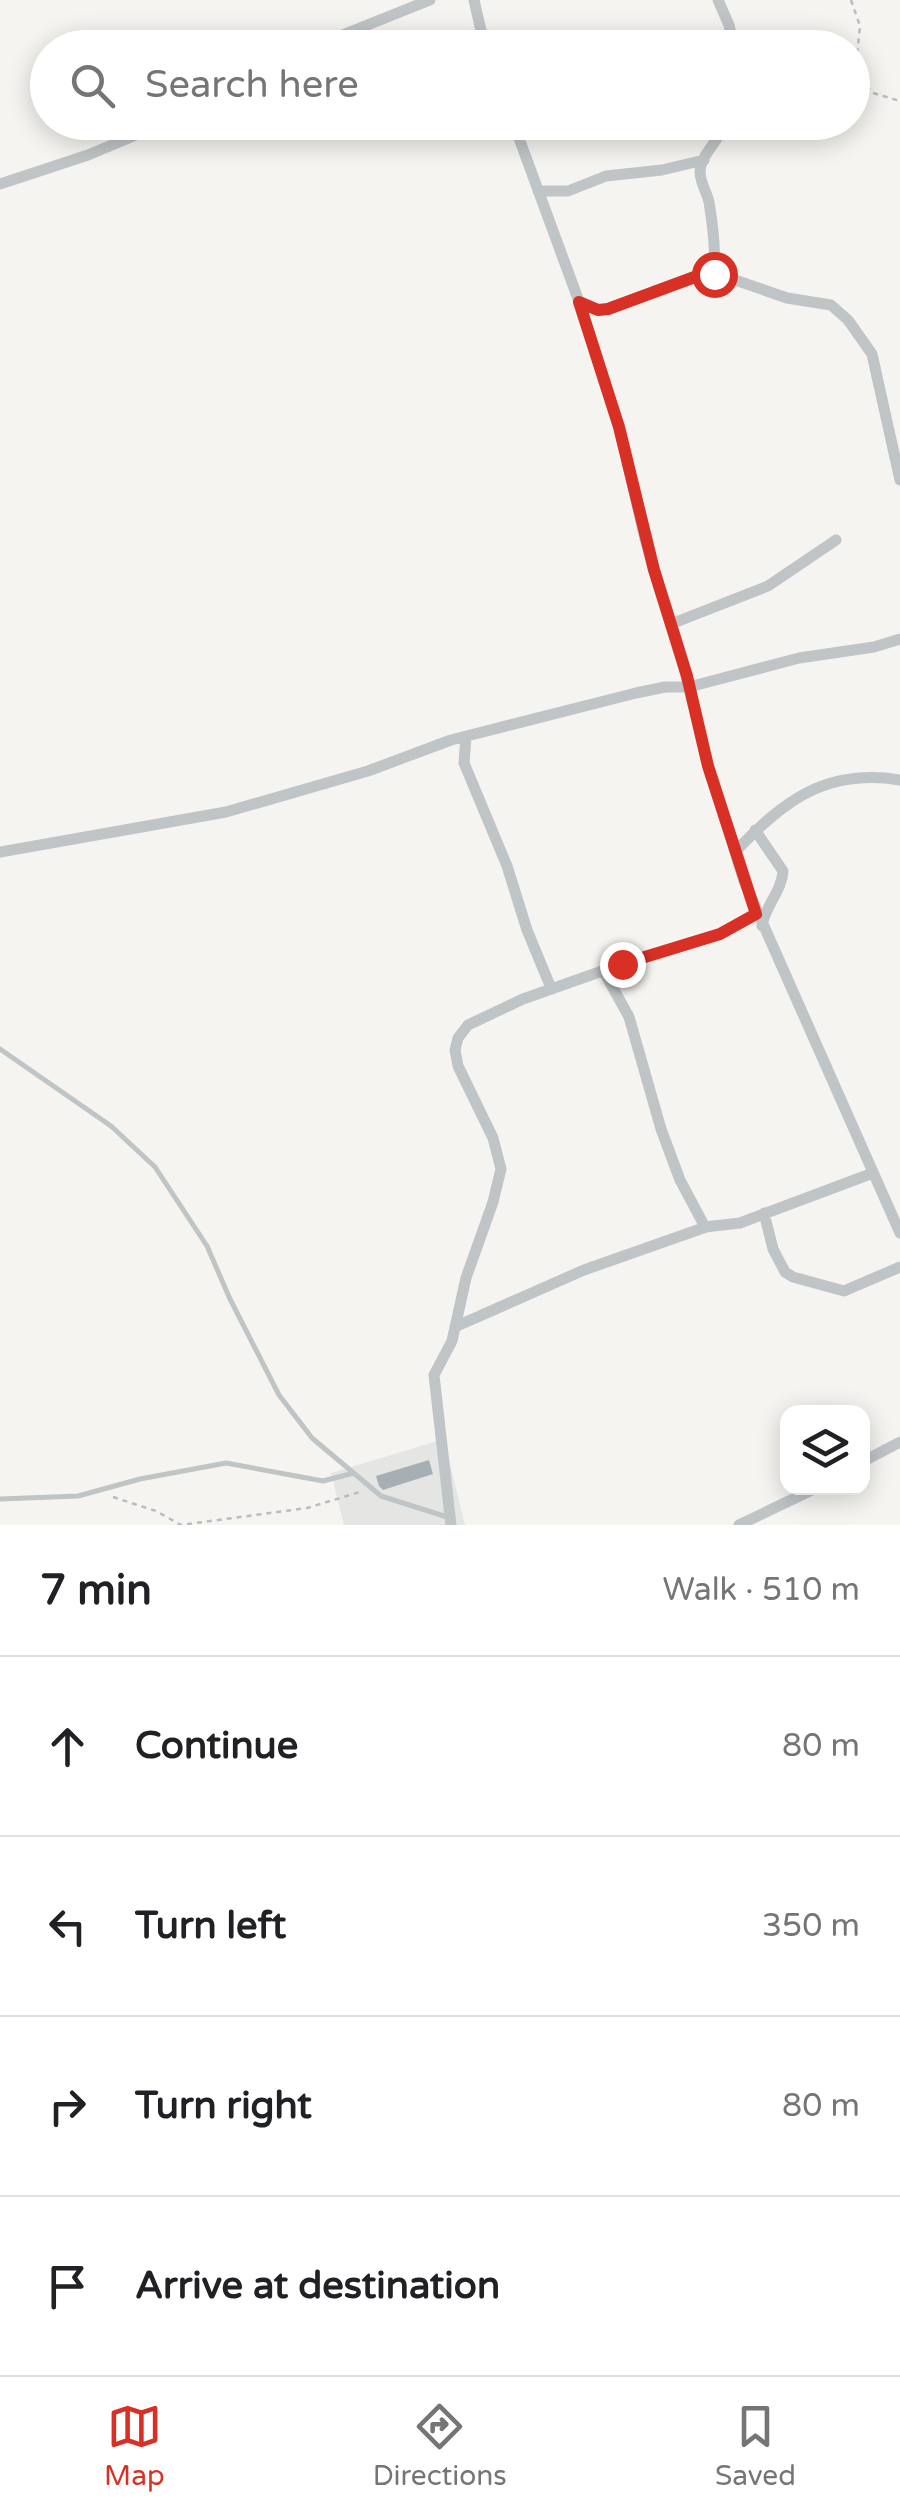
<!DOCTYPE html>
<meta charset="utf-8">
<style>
:root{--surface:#fff;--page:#f2f2f2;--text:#202124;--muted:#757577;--line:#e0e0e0;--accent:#d93025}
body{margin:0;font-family:"Varela Round",sans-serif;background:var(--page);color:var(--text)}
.controls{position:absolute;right:30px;bottom:30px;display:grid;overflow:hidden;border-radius:20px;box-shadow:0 5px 25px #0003}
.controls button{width:90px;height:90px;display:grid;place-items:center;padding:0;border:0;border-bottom:2px solid var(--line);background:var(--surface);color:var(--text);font:50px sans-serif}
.stop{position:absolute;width:30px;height:30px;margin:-22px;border:8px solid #d93025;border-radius:50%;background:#fff}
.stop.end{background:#d93025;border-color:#fff;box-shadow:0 2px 10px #0008}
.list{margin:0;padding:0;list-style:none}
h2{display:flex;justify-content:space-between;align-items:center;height:130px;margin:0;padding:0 40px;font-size:42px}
h2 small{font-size:32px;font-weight:400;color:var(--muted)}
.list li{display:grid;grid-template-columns:65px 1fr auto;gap:30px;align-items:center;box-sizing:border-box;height:180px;padding:0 40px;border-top:2px solid var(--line)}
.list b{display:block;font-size:38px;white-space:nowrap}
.list em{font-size:32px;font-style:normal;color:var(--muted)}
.icon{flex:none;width:55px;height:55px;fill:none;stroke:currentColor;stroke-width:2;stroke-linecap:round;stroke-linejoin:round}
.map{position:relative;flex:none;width:900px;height:1525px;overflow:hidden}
.search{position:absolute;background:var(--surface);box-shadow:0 5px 25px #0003;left:30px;right:30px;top:30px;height:110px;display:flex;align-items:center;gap:25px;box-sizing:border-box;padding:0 35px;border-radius:55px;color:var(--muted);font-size:38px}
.sheet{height:850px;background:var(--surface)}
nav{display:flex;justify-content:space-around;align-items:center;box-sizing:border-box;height:140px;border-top:2px solid var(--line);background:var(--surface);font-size:28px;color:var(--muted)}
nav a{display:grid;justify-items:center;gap:5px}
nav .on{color:var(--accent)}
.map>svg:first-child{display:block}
.built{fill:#e5e6e4}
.building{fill:#a6b0b4}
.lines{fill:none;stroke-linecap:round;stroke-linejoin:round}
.path{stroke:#b9bcbe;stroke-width:2.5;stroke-dasharray:5 5;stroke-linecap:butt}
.service{stroke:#bfc4c6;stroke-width:5}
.minor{stroke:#bfc4c6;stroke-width:11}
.route{stroke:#d93025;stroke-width:12}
</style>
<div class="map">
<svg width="900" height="1525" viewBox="0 0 900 1525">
<rect width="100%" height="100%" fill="#f5f4f0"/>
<!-- built -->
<path class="built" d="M 444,1439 L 465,1525 L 344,1525 L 331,1473 Z"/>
<!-- building -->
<path class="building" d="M 429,1460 L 433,1474 L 383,1490 L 379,1486 L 376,1476 Z"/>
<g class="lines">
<!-- path -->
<path class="path" d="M 851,0 L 860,26 L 856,65 L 861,78 L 873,93 L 900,101
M 113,1497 L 156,1511 L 181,1525 L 307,1508 L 360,1492"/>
<!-- service -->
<path class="service" d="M 0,1049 L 111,1126 L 155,1167 L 207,1246 L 230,1299 L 279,1395 L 312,1438 L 381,1496 L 447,1517
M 0,1499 L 78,1496 L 140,1479 L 226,1463 L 323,1481 L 354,1473"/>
<!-- minor -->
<path class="minor" d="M 474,0 L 485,48
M 718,0 L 729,25 L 734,48
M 310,48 L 430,0
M 513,122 L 581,307 L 619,427 L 645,539 L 680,652 L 708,765 L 744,881 L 900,1233
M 0,184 L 88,155 L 167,122
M 538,191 L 568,191 L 606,176 L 662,170 L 704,160
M 714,274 C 716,250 713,226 709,202 C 707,193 700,182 700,172 C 700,154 721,141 724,122
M 579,301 L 598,310 L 608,309 L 703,273 L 718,274 L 787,298 L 831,305 L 848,320 L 872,354 L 900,480
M 671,624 L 768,586 L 836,540
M 466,737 L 464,763 L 507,866 L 527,930 L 551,988
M 755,830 L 783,871 C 782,891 765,906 762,926
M 0,852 L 226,812 L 368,771 L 451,740 L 636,693 L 665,687 L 689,687 L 799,658 L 874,647 L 900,639
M 735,852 C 783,801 826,768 900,780
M 603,970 L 629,1017 L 661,1129 L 680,1180 L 705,1227 L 740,1223 L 873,1173
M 764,1213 L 773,1249 L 785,1272 L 793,1277 L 844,1291 L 900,1267
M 457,1326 L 584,1270 L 706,1227
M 862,1462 L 900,1442
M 451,1525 L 434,1375 L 452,1341 L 466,1278 L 493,1202 L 501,1169 L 493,1138 L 458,1066 L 455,1050 L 458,1038 L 468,1025 L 523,999 L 622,964 L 720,934 L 757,914
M 739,1525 L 816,1488"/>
</g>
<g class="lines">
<!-- route -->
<path class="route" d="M 622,964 L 720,934 L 756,914 L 708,766 L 687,676 L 654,570 L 619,427 L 579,302 L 598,310 L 608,309 L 703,274 L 714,274"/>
</g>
</svg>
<div class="controls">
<button><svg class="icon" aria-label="layers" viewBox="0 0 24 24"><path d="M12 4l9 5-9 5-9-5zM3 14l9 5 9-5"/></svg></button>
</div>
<div class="stop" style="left:714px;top:274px"></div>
<div class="stop end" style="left:622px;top:964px"></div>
<div class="search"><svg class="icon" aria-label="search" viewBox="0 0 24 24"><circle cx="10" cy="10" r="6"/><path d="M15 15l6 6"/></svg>Search here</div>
</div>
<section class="sheet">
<h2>7 min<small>Walk · 510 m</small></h2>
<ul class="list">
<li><svg class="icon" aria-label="ahead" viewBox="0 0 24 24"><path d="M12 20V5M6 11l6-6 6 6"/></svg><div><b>Continue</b></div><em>80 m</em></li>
<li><svg class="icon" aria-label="left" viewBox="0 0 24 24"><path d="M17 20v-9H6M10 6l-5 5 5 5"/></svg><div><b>Turn left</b></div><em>350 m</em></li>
<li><svg class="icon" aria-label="right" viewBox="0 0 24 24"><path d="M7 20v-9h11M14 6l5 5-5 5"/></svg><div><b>Turn right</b></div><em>80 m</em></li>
<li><svg class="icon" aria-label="arrive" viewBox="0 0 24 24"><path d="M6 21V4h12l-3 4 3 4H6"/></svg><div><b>Arrive at destination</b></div></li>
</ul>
</section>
<nav>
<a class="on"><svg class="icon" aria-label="map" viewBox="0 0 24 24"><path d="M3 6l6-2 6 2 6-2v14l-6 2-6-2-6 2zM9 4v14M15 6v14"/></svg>Map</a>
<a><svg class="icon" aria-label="directions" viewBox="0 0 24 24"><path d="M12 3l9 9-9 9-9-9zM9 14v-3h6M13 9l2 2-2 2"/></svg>Directions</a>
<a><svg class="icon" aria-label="saved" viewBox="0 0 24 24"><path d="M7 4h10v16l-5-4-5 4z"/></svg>Saved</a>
</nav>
